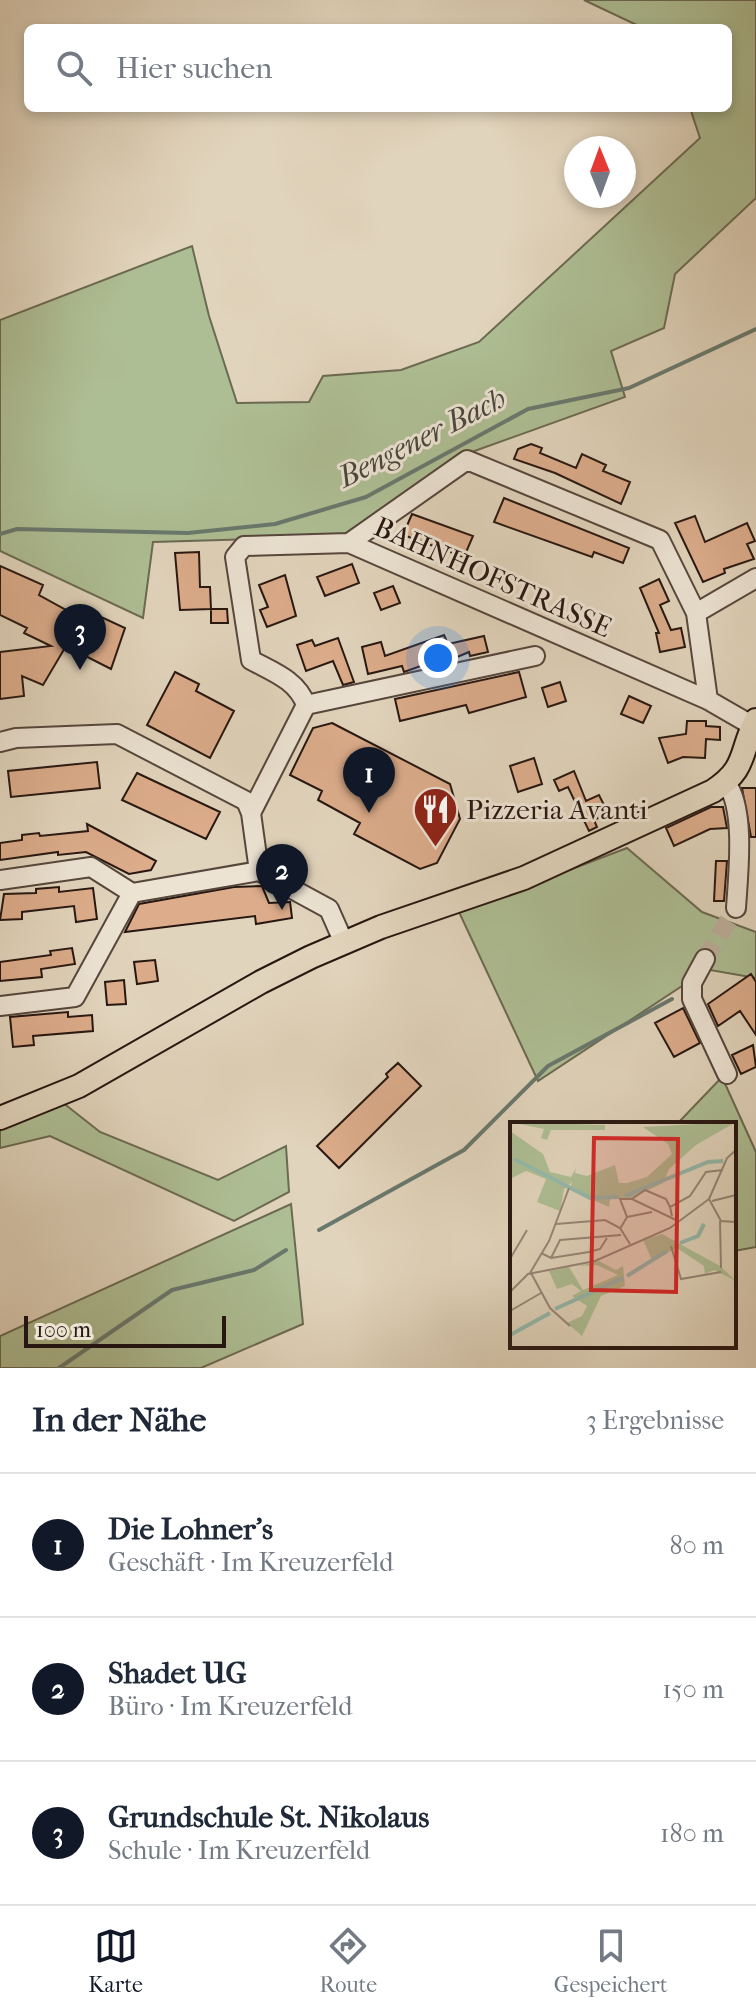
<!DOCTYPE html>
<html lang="de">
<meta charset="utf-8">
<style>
:root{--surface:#fff;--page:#f2f2f3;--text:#1f2937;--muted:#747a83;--line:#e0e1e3;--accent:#111827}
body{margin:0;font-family:"IM FELL French Canon",serif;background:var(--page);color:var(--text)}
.compass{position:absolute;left:564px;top:136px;width:72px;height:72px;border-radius:50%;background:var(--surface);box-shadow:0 4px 12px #0003;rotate:359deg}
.scale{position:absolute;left:24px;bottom:20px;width:202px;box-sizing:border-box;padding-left:8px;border:4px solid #281711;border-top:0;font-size:22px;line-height:28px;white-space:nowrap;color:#281711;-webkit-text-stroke:6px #ece3d3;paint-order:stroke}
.you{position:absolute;left:438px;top:658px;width:28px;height:28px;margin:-20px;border:6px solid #fff;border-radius:50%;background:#1a73e8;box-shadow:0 0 0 12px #1a73e833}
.badge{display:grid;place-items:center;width:52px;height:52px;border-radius:50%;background:var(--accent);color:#fff;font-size:26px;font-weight:700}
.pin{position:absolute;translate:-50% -66px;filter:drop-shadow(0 2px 4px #0008)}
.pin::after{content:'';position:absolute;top:42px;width:28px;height:24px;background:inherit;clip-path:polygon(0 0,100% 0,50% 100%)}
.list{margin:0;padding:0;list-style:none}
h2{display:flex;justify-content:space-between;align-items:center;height:104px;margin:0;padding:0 32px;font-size:34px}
h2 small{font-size:26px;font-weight:400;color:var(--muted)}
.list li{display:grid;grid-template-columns:52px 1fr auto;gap:24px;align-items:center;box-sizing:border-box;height:144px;padding:0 32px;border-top:2px solid var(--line)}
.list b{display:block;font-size:30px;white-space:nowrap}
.list p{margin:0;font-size:26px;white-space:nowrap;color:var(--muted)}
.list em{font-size:26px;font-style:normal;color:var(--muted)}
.icon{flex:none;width:44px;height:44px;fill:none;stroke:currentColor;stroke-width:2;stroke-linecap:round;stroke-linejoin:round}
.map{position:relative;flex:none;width:756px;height:1368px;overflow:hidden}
.search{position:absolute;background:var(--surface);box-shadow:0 4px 12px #0003;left:24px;right:24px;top:24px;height:88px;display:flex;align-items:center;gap:20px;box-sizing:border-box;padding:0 28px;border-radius:12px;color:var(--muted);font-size:30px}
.sheet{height:536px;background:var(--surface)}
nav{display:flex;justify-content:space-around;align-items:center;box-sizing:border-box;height:112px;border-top:2px solid var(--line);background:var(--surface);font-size:22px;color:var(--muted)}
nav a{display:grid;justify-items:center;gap:4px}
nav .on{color:var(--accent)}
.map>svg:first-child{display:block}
.green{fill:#aebe94;stroke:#6b6a52;stroke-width:2}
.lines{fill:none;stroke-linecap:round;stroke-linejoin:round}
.stream{stroke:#69786d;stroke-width:4}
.building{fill:#dcac8b;stroke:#281711;stroke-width:2}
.minor-tunnel{stroke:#bcae9a;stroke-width:18;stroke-dasharray:18 9;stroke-linecap:butt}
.minor-casing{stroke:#56463c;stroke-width:22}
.major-casing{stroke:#281711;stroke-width:26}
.minor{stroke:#ece3d3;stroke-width:18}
.major{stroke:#e1d4bc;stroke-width:22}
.labels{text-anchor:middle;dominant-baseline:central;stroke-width:6;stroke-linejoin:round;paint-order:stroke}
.street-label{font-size:28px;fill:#281711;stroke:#ece3d3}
.poi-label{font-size:28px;fill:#281711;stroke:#ece3d3;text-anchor:start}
.water-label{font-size:30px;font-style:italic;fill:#49483f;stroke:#ece3d3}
.inset-river{fill:none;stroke:#95b9ab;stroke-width:4}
.inset-road{fill:none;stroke:#978878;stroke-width:2}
.view{fill:#d62828;fill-opacity:0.15;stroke:#d62828;stroke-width:4}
.inset-edge{fill:none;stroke:#281711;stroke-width:4}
</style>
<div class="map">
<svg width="756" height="1368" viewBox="0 0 756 1368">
<rect width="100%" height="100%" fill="#e1d4bc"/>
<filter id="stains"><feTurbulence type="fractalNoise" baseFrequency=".0025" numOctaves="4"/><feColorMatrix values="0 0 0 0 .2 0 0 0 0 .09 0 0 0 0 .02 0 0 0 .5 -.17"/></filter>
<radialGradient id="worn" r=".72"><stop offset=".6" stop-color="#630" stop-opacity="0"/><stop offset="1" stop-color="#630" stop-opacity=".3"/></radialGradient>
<!-- green -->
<path class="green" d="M 584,0 L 756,0 L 756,198 L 675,274 L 664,328 L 611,351 L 625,397 L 469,453 L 351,536 L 153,542 L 143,618 L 0,551 L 0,320 L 192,246 L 209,316 L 237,403 L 309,402 L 323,376 L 401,370 L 479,342 L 700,138 L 690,108 L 728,108 L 728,28 L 643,28 Z
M 627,848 L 702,912 L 756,932 L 756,978 L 699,968 L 685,984 L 538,1081 L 459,912 Z
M 722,1077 L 756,1152 L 756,1247 L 734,1251 L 734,1124 L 677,1124 Z
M 62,1102 L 100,1132 L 218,1180 L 286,1146 L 289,1192 L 234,1221 L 50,1136 L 0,1148 L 0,1125 Z
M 291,1204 L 303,1324 L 201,1368 L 0,1368 L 0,1336 Z"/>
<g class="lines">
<!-- stream -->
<path class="stream" d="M 0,534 L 17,529 L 188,533 L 275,524 L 366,497 L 528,409 L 629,388 L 756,329
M 319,1230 L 464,1150 L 548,1066 L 672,999
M 59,1368 L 172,1290 L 254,1270 L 286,1250"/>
</g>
<!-- building -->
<path class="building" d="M 531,444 L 542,448 L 540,453 L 576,468 L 582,454 L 606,465 L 603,471 L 630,482 L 621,504 L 555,473 L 514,459 L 518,449 Z
M 504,498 L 629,548 L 623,563 L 594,552 L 592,557 L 494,522 Z
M 412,514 L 473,536 L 464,557 L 403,535 Z
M 695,516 L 705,542 L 747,523 L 755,541 L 747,544 L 754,559 L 724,569 L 725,573 L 703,582 L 675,523 Z
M 199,552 L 200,587 L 210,587 L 211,609 L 180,610 L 175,553 Z
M 352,564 L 359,583 L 325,596 L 317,577 Z
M 0,566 L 43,585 L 39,595 L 75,615 L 73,619 L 91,628 L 97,615 L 125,628 L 111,669 L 66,646 L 43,685 L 22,676 L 24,696 L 0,699 L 0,652 L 51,646 L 24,633 L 27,628 L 0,615 Z
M 285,575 L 296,616 L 267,627 L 260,610 L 268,607 L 259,585 Z
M 659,579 L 669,601 L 660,605 L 671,630 L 681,628 L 685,647 L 660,652 L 656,633 L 659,633 L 640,588 Z
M 393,586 L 400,603 L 381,610 L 374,593 Z
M 211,609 L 227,609 L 228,623 L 211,623 Z
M 444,635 L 448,644 L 484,636 L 488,652 L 470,656 L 469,652 L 443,663 L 434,665 L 432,662 L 404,672 L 402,666 L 368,674 L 362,647 L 381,642 L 385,656 Z
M 338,638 L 354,682 L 343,685 L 333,661 L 306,671 L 297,645 L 312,640 L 315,646 Z
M 175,672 L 199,684 L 196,691 L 234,711 L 210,758 L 147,725 Z
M 519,672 L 526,697 L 469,713 L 466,705 L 400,721 L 395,699 Z
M 560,682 L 566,701 L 548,707 L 542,688 Z
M 629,696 L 651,706 L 643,723 L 621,714 Z
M 687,721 L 706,721 L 706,726 L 720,727 L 720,740 L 706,739 L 705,758 L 683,757 L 668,763 L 659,738 L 686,734 Z
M 332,723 L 450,784 L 460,819 L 437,863 L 420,869 L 354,834 L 360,823 L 318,800 L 322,791 L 290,775 L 313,728 Z
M 534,758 L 542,784 L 518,792 L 510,766 Z
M 97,762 L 100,788 L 11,797 L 8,771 Z
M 574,771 L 586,801 L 599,795 L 608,813 L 594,820 L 597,827 L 589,831 L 568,787 L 559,791 L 554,780 Z
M 137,773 L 220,812 L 206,839 L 122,800 Z
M 742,788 L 756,788 L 756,837 L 751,837 Z
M 711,807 L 723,807 L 727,828 L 710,829 L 674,846 L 666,828 Z
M 87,824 L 156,861 L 151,870 L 129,874 L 86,852 L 58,855 L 58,852 L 0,860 L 0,843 L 22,840 L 22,835 L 39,833 L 40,836 L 88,831 Z
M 716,861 L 727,861 L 724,901 L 714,901 Z
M 262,886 L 269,903 L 290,902 L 292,918 L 256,924 L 255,916 L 125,932 L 139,904 L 234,887 Z
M 59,887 L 59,892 L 93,888 L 97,919 L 76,922 L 74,906 L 22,912 L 22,919 L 0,920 L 4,894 L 36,893 L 36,889 Z
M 72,948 L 75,964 L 41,969 L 42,977 L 0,981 L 0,962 L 51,955 L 50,951 Z
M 155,960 L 158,981 L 137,984 L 134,962 Z
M 751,974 L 756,982 L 756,1035 L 740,1011 L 718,1026 L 708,1004 Z
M 124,980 L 126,1004 L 107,1005 L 105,982 Z
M 683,1008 L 700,1043 L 674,1057 L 655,1023 Z
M 68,1012 L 68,1017 L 92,1015 L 93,1031 L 33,1036 L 34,1045 L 13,1047 L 10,1017 Z
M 753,1045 L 756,1067 L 741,1074 L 732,1055 Z
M 398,1063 L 421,1086 L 339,1168 L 317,1146 L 388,1077 L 386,1074 Z"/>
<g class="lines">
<!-- minor-tunnel -->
<path class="minor-tunnel" d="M 705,959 L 736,908"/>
<defs>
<path id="minor" d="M 349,543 L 467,460 L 660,540 L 696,613
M 708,700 L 696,613 L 756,578
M 306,705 L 535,656
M 0,742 L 16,738 L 117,734 L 246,801 L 251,813 L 259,871 L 329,909 L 344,943
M 726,783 C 746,808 738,876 736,908
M 251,813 L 306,705 C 297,680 273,672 251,660 L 235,557 L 244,546 L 349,543 L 708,700 L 753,726
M 0,880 L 91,867 L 132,893 L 259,871
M 705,959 L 692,983 L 692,999 L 727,1074
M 0,1006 L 75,997 L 132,893"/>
<path id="major" d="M 0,1118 L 79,1086 L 261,982 L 311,957 L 381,927 L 524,878 L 713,791 C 748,768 739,753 756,720"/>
</defs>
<!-- minor casing -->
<use href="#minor" class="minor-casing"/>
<!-- major casing -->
<use href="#major" class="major-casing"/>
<!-- minor -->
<use href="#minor" class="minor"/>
<!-- major -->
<use href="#major" class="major"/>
</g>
<!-- icons -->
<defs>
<symbol id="restaurant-pin" viewBox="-11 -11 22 30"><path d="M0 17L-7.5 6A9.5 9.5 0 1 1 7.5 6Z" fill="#8f2418" stroke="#ece3d3"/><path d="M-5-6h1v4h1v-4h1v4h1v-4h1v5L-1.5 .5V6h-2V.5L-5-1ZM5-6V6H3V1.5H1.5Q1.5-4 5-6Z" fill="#fff"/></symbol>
</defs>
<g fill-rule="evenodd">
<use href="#restaurant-pin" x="410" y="784" width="51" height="69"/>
</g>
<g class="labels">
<!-- street labels -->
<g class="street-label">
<text transform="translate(493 577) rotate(24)">BAHNHOFSTRASSE</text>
</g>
<!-- poi labels -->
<g class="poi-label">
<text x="466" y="809">Pizzeria Avanti</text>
</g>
<!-- water labels -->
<g class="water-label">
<text transform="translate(422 438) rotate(-27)">Bengener Bach</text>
</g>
</g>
<!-- overview -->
<g transform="translate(510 1122)">
<rect width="226" height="226" fill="#e1d4bc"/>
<path d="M 0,0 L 95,3 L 95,8 L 41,8 L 37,18 L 31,16 L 34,7 ZM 226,0 L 186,23 L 159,47 L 153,61 L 122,76 L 100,77 L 99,85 L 60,68 L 62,60 L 54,67 L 50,89 L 27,80 L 36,57 L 16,49 L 0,57 L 0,9 L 33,32 L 40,50 L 61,55 L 66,46 L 65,51 L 77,54 L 105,43 L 109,61 L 117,61 L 137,55 L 162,32 L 158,22 L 133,5 ZM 152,112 L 210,144 L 226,159 L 204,148 L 195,152 L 194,144 L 167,126 L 142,138 L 133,118 ZM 89,139 L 106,148 L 113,144 L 115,164 L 91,174 L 72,214 L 57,201 L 72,194 L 77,184 L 62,174 L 71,169 L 62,162 L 47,167 L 39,149 L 59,145 L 73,168 L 108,153 L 87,143 L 69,144 Z" fill="#aebe94"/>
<path class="inset-river" d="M 4,37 L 80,76 L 109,75M 115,74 L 198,40 L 213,39M 170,121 L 188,114 L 194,102M 117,154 L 157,129M 45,187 L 113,156M 0,213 L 40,191"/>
<path class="inset-road" d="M 62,0 L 181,0M 122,77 L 135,68 L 156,77 L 160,85M 199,77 L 217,36 L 226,28M 199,77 L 211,99 L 226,100M 202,79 L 226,73M 162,94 L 160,85 L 180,74 L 196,50 L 213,48M 117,95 L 142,90M 210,99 L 211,146M 46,102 L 95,98 L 110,106 L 120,122M 110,107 L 117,95 L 110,77 L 122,77 L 166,98M 161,124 L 171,157 L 211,150M 31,131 L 41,136 L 79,130 L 90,127 L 97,116M 41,136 L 50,118 L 111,113M 0,137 L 17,108M 20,151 L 39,119 L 59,66M 21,151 L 40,186 L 60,204M 0,170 L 18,152 L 85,139 L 160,106 L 199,77M 0,189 L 31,171"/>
<path class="view" d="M 84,16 L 168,17 L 166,170 L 81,168 Z"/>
<rect width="226" height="226" class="inset-edge"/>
</g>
<rect width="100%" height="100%" filter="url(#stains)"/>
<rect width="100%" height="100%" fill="url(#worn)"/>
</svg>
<svg class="compass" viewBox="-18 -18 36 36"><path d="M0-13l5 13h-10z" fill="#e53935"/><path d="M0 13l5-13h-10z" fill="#747a83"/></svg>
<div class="scale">100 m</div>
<div class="you"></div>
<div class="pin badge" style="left:369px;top:813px">1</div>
<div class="pin badge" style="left:282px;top:910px">2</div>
<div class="pin badge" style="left:80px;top:670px">3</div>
<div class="search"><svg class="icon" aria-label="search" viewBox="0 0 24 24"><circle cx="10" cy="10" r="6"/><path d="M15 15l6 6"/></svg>Hier suchen</div>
</div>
<section class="sheet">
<h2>In der Nähe<small>3 Ergebnisse</small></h2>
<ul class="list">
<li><span class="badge">1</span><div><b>Die Lohner's</b><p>Geschäft · Im Kreuzerfeld</p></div><em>80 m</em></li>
<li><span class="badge">2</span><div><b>Shadet UG</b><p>Büro · Im Kreuzerfeld</p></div><em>150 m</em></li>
<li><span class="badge">3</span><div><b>Grundschule St. Nikolaus</b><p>Schule · Im Kreuzerfeld</p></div><em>180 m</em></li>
</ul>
</section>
<nav>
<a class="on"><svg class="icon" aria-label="map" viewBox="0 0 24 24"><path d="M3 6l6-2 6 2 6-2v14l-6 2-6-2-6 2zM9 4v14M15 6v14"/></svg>Karte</a>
<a><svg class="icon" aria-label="directions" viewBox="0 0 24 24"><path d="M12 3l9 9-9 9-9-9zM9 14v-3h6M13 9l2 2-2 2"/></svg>Route</a>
<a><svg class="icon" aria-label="saved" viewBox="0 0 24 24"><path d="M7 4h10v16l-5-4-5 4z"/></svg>Gespeichert</a>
</nav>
